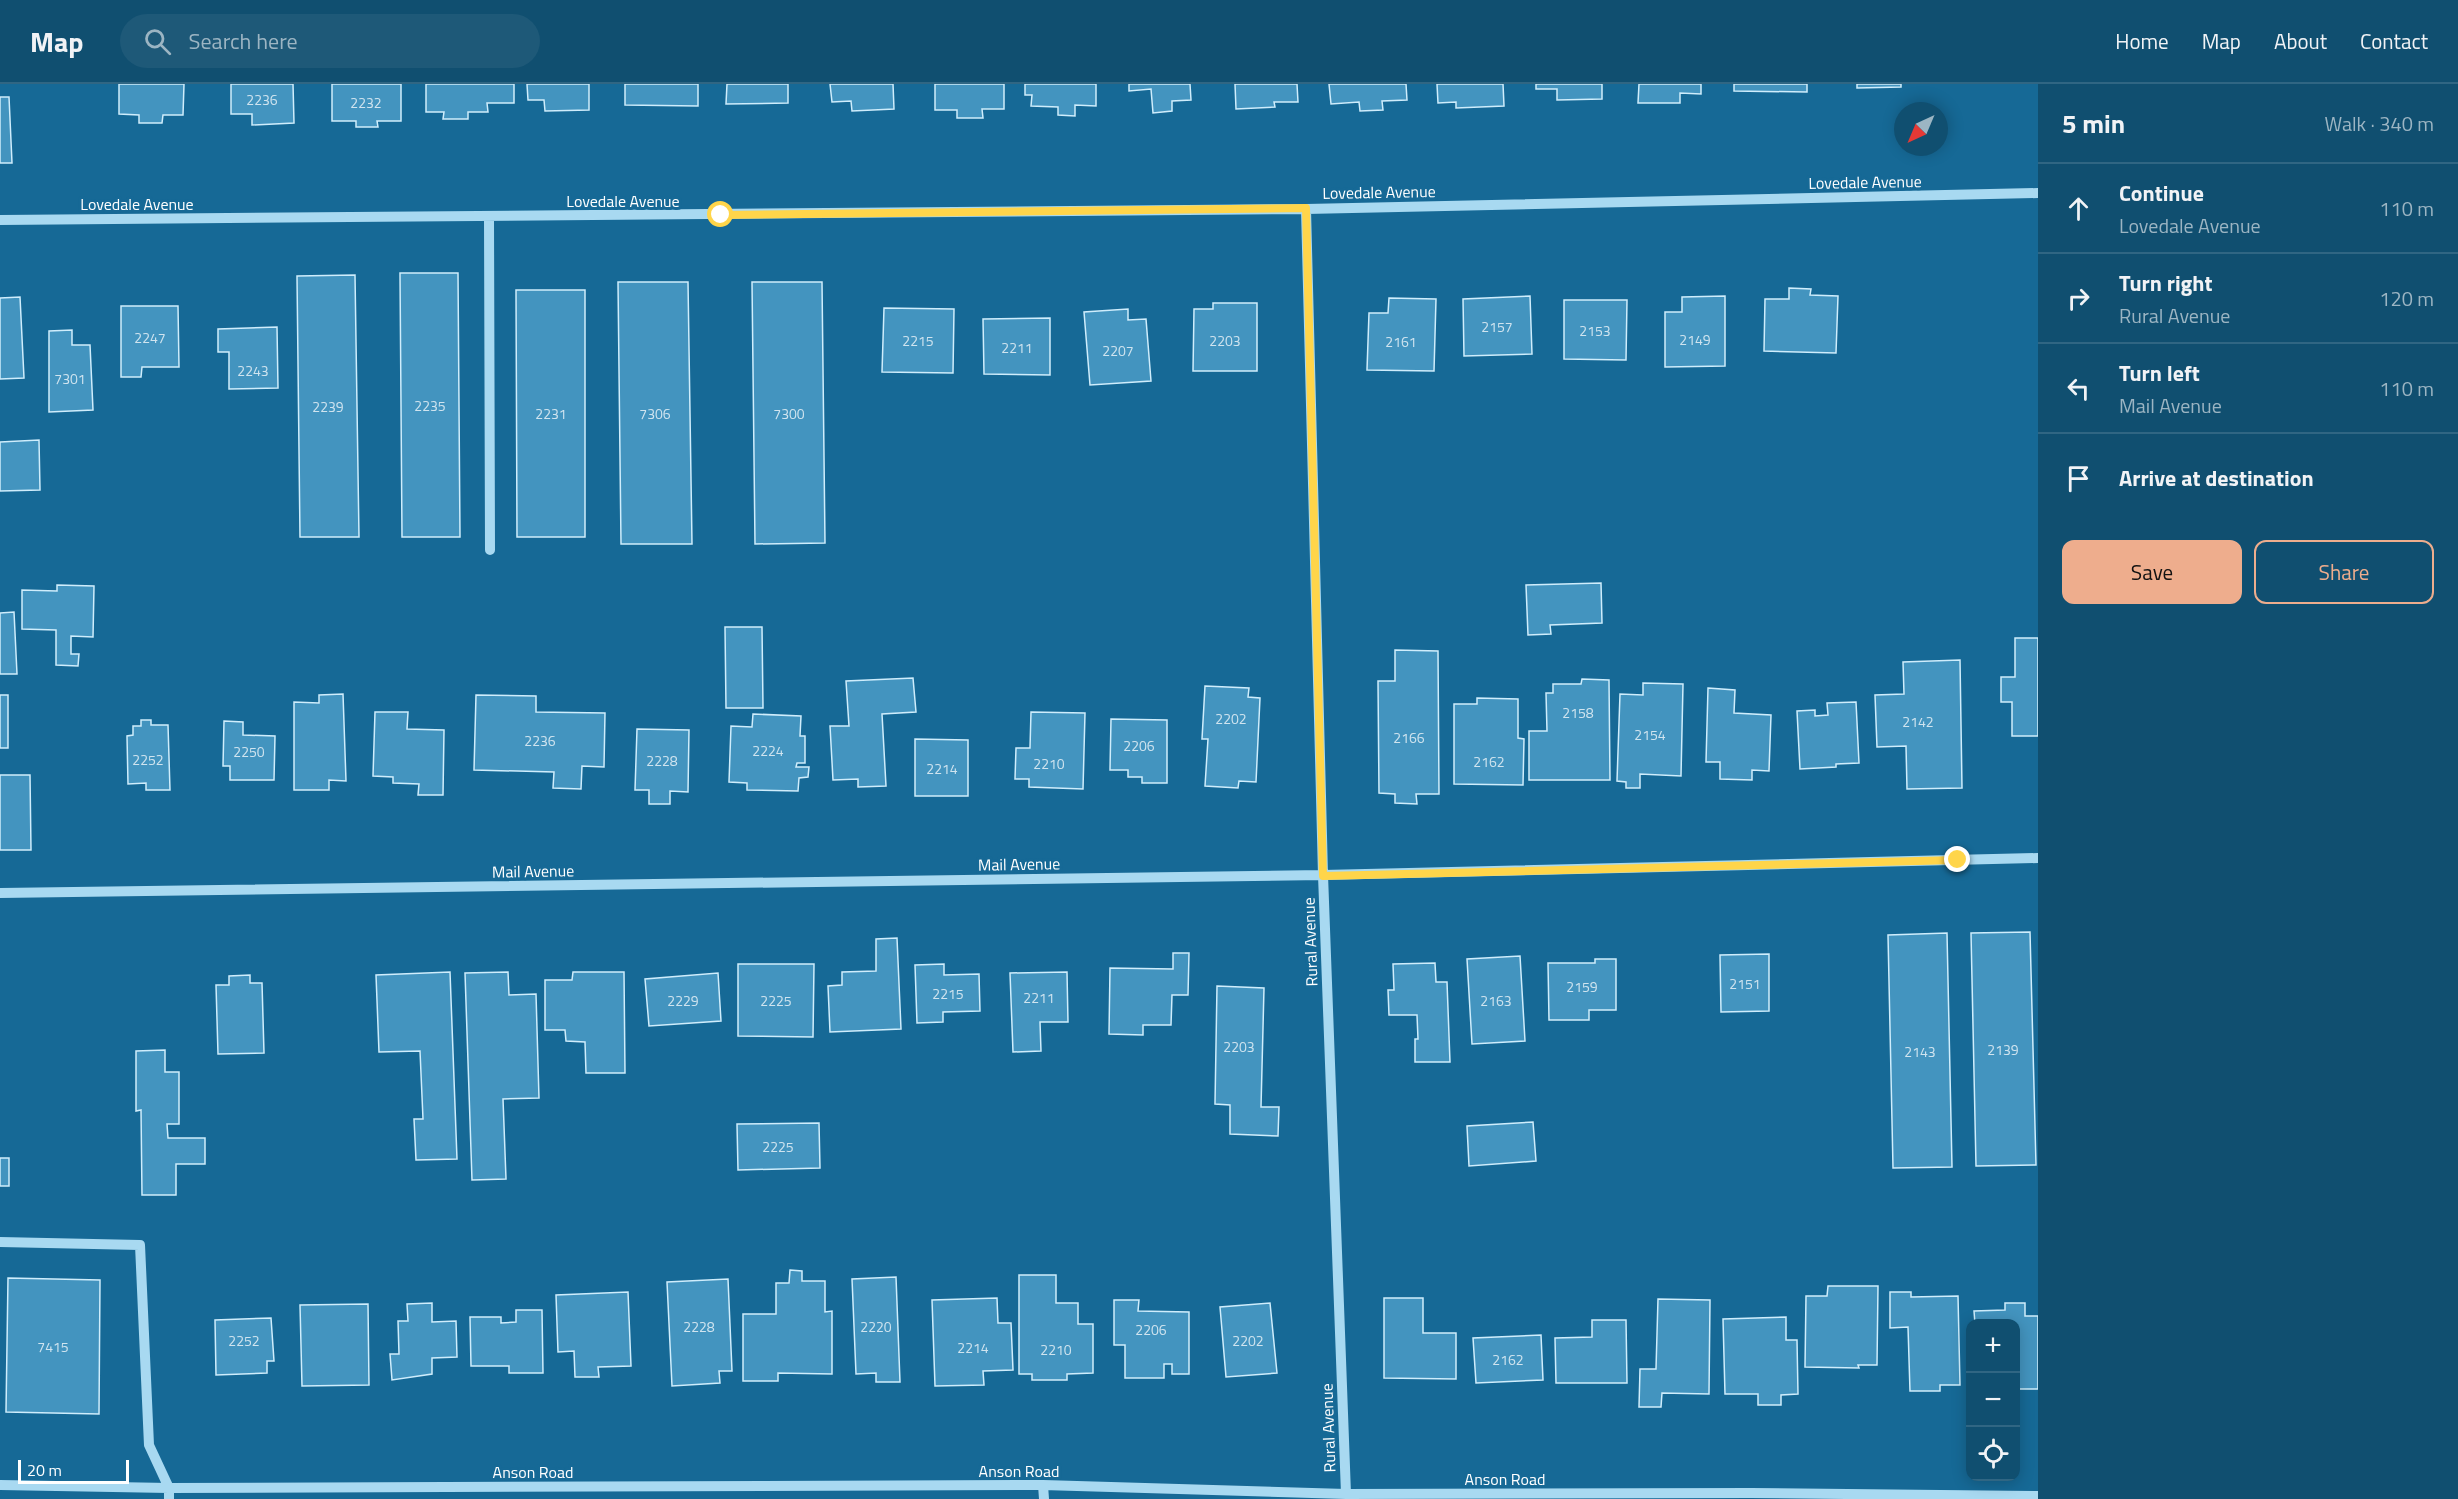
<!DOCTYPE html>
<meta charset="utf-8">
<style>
:root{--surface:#104f70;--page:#1e5978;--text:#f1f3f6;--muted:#9cb5c3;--line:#306683;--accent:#eead8d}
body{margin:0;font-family:"Titillium Web",sans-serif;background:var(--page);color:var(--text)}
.controls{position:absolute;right:18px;bottom:18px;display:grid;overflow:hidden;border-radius:12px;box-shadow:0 3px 15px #0003}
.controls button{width:54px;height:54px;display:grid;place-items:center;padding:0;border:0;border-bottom:2px solid var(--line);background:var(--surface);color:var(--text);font:30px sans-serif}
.compass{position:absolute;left:1894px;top:18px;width:54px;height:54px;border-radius:50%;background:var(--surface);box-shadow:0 3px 15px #0003;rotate:224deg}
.scale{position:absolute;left:18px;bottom:15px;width:111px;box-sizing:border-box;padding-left:6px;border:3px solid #fff;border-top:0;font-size:16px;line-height:21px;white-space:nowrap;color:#fff;-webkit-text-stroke:4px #166996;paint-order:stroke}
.stop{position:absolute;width:18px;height:18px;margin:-14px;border:4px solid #ffd54a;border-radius:50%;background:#fff}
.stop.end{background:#ffd54a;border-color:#fff;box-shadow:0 2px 6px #0008}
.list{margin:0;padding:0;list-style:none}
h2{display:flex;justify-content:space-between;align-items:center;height:78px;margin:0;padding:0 24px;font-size:26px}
h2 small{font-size:20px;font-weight:400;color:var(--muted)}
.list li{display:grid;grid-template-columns:39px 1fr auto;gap:18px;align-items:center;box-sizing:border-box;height:90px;padding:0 24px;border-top:2px solid var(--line)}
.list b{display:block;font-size:22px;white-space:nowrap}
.list p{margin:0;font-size:20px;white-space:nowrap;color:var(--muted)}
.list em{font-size:20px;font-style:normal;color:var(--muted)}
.actions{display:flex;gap:12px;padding:18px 24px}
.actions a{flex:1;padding:14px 0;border:2px solid var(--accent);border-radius:12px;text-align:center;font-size:21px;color:var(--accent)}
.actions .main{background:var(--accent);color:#111}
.icon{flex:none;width:33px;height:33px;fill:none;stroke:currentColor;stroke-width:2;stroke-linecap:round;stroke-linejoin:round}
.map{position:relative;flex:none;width:2038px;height:1415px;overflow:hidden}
header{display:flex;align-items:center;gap:36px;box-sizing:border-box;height:84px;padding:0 30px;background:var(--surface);border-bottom:2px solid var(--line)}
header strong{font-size:28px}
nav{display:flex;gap:33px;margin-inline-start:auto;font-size:21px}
.search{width:420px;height:54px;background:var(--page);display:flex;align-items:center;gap:15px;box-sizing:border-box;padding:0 21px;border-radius:33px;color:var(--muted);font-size:22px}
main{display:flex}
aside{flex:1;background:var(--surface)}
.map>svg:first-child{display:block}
.building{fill:#4394bf;stroke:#cfedfc;stroke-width:1.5}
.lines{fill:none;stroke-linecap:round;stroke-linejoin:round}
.minor{stroke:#a8d9f1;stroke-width:10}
.route{stroke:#ffd54a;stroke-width:8}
.labels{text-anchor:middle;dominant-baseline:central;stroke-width:6;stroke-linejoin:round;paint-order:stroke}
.number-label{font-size:14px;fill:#d0e4ef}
.street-label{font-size:16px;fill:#fff;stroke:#166996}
</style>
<header>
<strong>Map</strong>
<div class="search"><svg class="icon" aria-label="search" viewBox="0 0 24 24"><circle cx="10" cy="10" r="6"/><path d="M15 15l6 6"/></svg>Search here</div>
<nav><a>Home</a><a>Map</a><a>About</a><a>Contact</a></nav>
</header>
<main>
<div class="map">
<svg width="2038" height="1415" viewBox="0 0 2038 1415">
<rect width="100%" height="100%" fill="#166996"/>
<!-- building -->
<path class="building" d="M 119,0 L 184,0 L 183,31 L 163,31 L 162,39 L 139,39 L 139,31 L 119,30 Z
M 231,0 L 293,0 L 294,39 L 252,41 L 252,30 L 231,30 Z
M 332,0 L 401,0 L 401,37 L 377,37 L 378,43 L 356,43 L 356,37 L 332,37 Z
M 426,0 L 514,0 L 514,19 L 487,19 L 488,28 L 468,28 L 468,35 L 443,35 L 444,28 L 426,28 Z
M 527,0 L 589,0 L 589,26 L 545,27 L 544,16 L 528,16 Z
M 625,0 L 698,0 L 698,22 L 625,21 Z
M 727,0 L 788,0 L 788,19 L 726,20 Z
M 830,0 L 893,0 L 894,25 L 852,27 L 851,17 L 832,18 Z
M 935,0 L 1004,0 L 1004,25 L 982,25 L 983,34 L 957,34 L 957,26 L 935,26 Z
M 1025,0 L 1096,0 L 1096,22 L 1075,21 L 1075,32 L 1058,31 L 1058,23 L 1031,22 L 1032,11 L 1025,11 Z
M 1129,0 L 1190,0 L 1191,16 L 1172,17 L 1172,27 L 1153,29 L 1151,5 L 1129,7 Z
M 1235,0 L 1297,0 L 1298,18 L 1274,18 L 1275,23 L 1236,25 Z
M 1329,0 L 1406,0 L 1407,16 L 1382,17 L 1383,26 L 1360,27 L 1359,18 L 1331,20 Z
M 1437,0 L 1503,0 L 1504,22 L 1456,24 L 1456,18 L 1438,19 Z
M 1536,0 L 1602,0 L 1602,15 L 1557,16 L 1557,5 L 1536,5 Z
M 1639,0 L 1701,0 L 1701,10 L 1680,9 L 1680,19 L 1638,19 Z
M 1734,0 L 1807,0 L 1807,8 L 1734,7 Z
M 1857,0 L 1901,0 L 1901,3 L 1857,4 Z
M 0,13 L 9,13 L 12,79 L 0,79 Z
M 400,189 L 458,189 L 460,453 L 402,453 Z
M 355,191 L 359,453 L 300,453 L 297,192 Z
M 618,198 L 688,198 L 692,460 L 621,460 Z
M 752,198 L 822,198 L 825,459 L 755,460 Z
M 1789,204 L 1811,205 L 1810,211 L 1838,212 L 1836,269 L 1764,267 L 1765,215 L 1789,215 Z
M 516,206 L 585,206 L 585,453 L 517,453 Z
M 1530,212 L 1532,270 L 1464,272 L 1463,215 Z
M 1725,212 L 1725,282 L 1665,283 L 1665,228 L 1682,228 L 1682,213 Z
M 20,213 L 24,294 L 0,295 L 0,214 Z
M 1389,214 L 1436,215 L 1434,287 L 1367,286 L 1369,229 L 1388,229 Z
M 1564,216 L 1627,216 L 1626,276 L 1564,275 Z
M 1213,219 L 1257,219 L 1257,287 L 1193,287 L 1194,225 L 1213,225 Z
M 121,222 L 178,222 L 179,283 L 142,283 L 141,293 L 121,293 Z
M 884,224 L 954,225 L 953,289 L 882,288 Z
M 1128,225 L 1128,236 L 1146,235 L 1151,297 L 1090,301 L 1084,228 Z
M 1050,234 L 1050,291 L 984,290 L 983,235 Z
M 277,243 L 278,304 L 229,305 L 229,268 L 218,268 L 218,245 Z
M 72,246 L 72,261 L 90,261 L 93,326 L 49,328 L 49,247 Z
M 39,356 L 40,406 L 0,407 L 0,358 Z
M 1601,499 L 1602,539 L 1550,541 L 1551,550 L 1528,551 L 1526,501 Z
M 57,501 L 94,502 L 93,553 L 71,552 L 71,570 L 79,570 L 78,582 L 56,581 L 56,546 L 22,545 L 22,506 L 57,507 Z
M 14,528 L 17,590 L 0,590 L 0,529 Z
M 725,543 L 762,543 L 763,624 L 726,624 Z
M 2015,554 L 2038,554 L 2038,652 L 2012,652 L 2012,618 L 2001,618 L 2001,593 L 2015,593 Z
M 1395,566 L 1438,567 L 1439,710 L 1416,710 L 1417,720 L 1395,719 L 1395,710 L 1379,709 L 1378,597 L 1395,597 Z
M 1960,576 L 1962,704 L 1907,705 L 1906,662 L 1877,663 L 1875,611 L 1904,610 L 1903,578 Z
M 913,594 L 916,628 L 882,630 L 886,702 L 858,703 L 858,695 L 833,696 L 830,642 L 849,642 L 846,597 Z
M 1582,595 L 1609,596 L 1610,696 L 1529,696 L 1529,647 L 1547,647 L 1546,609 L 1553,609 L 1553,600 L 1581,600 Z
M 1643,599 L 1683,600 L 1681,692 L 1640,690 L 1640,704 L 1626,704 L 1626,698 L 1617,697 L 1620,610 L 1643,611 Z
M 1205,602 L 1249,604 L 1248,613 L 1260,614 L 1256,698 L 1239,697 L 1238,704 L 1205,702 L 1208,655 L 1202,655 Z
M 1708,604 L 1735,606 L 1734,629 L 1771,631 L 1769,687 L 1752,686 L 1752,696 L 1720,695 L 1720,678 L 1706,678 Z
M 343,610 L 346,697 L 329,696 L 329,706 L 294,706 L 294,618 L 319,619 L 319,611 Z
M 0,611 L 8,611 L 8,664 L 0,664 Z
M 476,611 L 536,612 L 536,628 L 605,629 L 604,683 L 582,682 L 581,705 L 553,704 L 554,688 L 474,686 Z
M 1477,614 L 1518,615 L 1518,654 L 1524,655 L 1523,701 L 1454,700 L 1454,620 L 1477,620 Z
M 1856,618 L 1859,679 L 1836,680 L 1836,683 L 1800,685 L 1797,627 L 1815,626 L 1815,632 L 1828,631 L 1827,619 Z
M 375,628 L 408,628 L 407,645 L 444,646 L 443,711 L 418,711 L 419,700 L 393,699 L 393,693 L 373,692 Z
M 1031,628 L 1085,629 L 1083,705 L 1029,703 L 1029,695 L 1015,695 L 1016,664 L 1030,664 Z
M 753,630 L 801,632 L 800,652 L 805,652 L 805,679 L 797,679 L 796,683 L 809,683 L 808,693 L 799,694 L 798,707 L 747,706 L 747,699 L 729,698 L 731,642 L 752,643 Z
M 1111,635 L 1167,636 L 1167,699 L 1142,699 L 1142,693 L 1128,693 L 1128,686 L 1110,686 Z
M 141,636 L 151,636 L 151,641 L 168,641 L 170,706 L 146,706 L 146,699 L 128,700 L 127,652 L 133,651 L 133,642 L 141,642 Z
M 224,637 L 243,638 L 243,651 L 275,652 L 274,696 L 230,696 L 230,682 L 223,682 Z
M 637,645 L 689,646 L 688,708 L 670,707 L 670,720 L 649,720 L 649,706 L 635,706 Z
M 915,655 L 968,656 L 968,712 L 915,712 Z
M 0,691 L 30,691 L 31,766 L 0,766 Z
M 2030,848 L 2036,1081 L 1976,1082 L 1971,849 Z
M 1947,849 L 1952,1083 L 1893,1084 L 1888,851 Z
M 897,854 L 901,945 L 830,948 L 828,902 L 842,901 L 842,888 L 876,887 L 876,855 Z
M 1173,869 L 1189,869 L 1188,911 L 1172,911 L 1171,941 L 1143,941 L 1143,951 L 1109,950 L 1110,884 L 1173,885 Z
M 1769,870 L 1769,927 L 1721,928 L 1720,871 Z
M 1520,872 L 1525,957 L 1472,960 L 1467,875 Z
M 1595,875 L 1616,875 L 1616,926 L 1589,926 L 1589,936 L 1549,936 L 1548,879 L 1595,879 Z
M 1435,879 L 1436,898 L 1447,898 L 1450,978 L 1415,978 L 1415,955 L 1418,955 L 1417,931 L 1389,931 L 1388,906 L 1394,906 L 1393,880 Z
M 738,880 L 814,880 L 813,953 L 738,952 Z
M 944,880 L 944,891 L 979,890 L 980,927 L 943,928 L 943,938 L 917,939 L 915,881 Z
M 450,888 L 457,1075 L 416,1076 L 414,1035 L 423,1035 L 420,967 L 379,968 L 376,891 Z
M 508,888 L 509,911 L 536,910 L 539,1014 L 503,1015 L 506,1095 L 472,1096 L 465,889 Z
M 573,888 L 624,888 L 625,989 L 586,989 L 585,958 L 566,957 L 565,946 L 545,946 L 545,896 L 572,896 Z
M 1067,888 L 1068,938 L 1040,938 L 1041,967 L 1013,968 L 1010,889 Z
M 718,889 L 721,937 L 649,942 L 645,895 Z
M 250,891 L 250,899 L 262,899 L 264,969 L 218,970 L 216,901 L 229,901 L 229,892 Z
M 1217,902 L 1264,904 L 1261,1023 L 1279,1023 L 1278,1052 L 1230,1050 L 1230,1021 L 1215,1020 Z
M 165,966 L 165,988 L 179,988 L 179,1040 L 167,1040 L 168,1054 L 205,1054 L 205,1080 L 176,1080 L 176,1111 L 142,1111 L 141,1026 L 136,1027 L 136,967 Z
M 1533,1038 L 1536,1077 L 1469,1082 L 1467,1042 Z
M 819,1039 L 820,1084 L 738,1086 L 737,1040 Z
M 0,1074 L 9,1074 L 9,1102 L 0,1102 Z
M 790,1186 L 802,1187 L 802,1197 L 825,1197 L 825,1228 L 832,1227 L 832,1290 L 778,1289 L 778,1297 L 743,1297 L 743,1230 L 776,1230 L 776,1199 L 789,1199 Z
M 1019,1191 L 1056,1191 L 1056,1219 L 1078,1219 L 1078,1240 L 1093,1240 L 1093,1289 L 1067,1290 L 1067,1296 L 1032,1296 L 1032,1290 L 1019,1290 Z
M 896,1193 L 900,1298 L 876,1298 L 876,1289 L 856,1290 L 852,1195 Z
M 8,1194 L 100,1196 L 99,1330 L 6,1328 Z
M 728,1195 L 732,1287 L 719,1287 L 720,1299 L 672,1302 L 667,1198 Z
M 1828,1202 L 1878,1202 L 1877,1281 L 1858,1281 L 1859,1284 L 1805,1283 L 1806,1212 L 1827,1212 Z
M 628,1208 L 631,1282 L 598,1283 L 599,1293 L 575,1293 L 574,1267 L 558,1268 L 556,1211 Z
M 1890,1208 L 1911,1208 L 1911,1213 L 1958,1212 L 1960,1301 L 1940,1301 L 1940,1307 L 1910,1307 L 1908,1243 L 1890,1244 Z
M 997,1214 L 998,1239 L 1011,1239 L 1013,1286 L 983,1287 L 984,1301 L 935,1302 L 932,1216 Z
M 1384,1214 L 1423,1214 L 1423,1249 L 1456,1249 L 1456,1295 L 1384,1294 Z
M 1658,1215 L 1710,1216 L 1709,1310 L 1662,1309 L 1661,1323 L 1639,1323 L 1640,1285 L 1656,1285 Z
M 1114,1216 L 1139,1216 L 1138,1227 L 1189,1228 L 1189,1290 L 1172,1290 L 1172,1280 L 1164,1280 L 1164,1294 L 1125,1294 L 1125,1261 L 1114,1261 Z
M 432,1219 L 432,1238 L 456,1237 L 457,1273 L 432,1274 L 432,1290 L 392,1296 L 390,1270 L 399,1270 L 398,1237 L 408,1237 L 407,1220 Z
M 1270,1219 L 1277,1289 L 1226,1293 L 1220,1223 Z
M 2005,1219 L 2025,1219 L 2025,1232 L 2038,1232 L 2038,1305 L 2016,1305 L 2016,1240 L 1975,1240 L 1974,1227 L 2005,1226 Z
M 368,1220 L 369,1301 L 302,1302 L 300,1221 Z
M 516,1226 L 542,1226 L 543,1289 L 509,1289 L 509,1282 L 471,1282 L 470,1233 L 501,1233 L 501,1239 L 516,1238 Z
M 1786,1233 L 1786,1256 L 1797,1256 L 1798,1310 L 1781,1311 L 1781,1321 L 1758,1321 L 1758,1310 L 1725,1310 L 1723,1235 Z
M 271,1234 L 274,1277 L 267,1277 L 267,1289 L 216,1291 L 215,1236 Z
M 1592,1236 L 1626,1236 L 1627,1299 L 1556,1299 L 1555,1254 L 1592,1253 Z
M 1541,1251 L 1543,1296 L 1476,1299 L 1473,1254 Z"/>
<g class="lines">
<!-- minor -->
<path class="minor" d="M 1306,125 L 1323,791 L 1346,1410
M 489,133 L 490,466
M 0,136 L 1306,125 L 2038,109
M 0,809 L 1323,791 L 2038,774
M 0,1158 L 140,1161 L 149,1361 L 169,1404 L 169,1415
M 0,1401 L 169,1404 L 1043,1401 L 1346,1410 L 1751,1409 L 2038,1412
M 1043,1401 L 1044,1415"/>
</g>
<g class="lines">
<!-- route -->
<path class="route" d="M 721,131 L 1306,124 L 1323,792 L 1958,776"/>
</g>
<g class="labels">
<!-- number labels -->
<g class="number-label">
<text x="262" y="15">2236</text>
<text x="366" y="18">2232</text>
<text x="1497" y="242">2157</text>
<text x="1595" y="246">2153</text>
<text x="150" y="253">2247</text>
<text x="1695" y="255">2149</text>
<text x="918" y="256">2215</text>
<text x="1225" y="256">2203</text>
<text x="1401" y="257">2161</text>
<text x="1017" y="263">2211</text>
<text x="1118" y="266">2207</text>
<text x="253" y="286">2243</text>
<text x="70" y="294">7301</text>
<text x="430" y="321">2235</text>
<text x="328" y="322">2239</text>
<text x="551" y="329">2231</text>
<text x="655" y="329">7306</text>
<text x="789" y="329">7300</text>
<text x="1578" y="628">2158</text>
<text x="1231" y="634">2202</text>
<text x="1918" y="637">2142</text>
<text x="1650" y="650">2154</text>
<text x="1409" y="653">2166</text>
<text x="540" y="656">2236</text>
<text x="1139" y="661">2206</text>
<text x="768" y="666">2224</text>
<text x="249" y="667">2250</text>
<text x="148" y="675">2252</text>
<text x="662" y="676">2228</text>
<text x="1489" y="677">2162</text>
<text x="1049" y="679">2210</text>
<text x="942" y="684">2214</text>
<text x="1745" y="899">2151</text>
<text x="1582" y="902">2159</text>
<text x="948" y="909">2215</text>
<text x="1039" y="913">2211</text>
<text x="683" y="916">2229</text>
<text x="776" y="916">2225</text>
<text x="1496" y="916">2163</text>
<text x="1239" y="962">2203</text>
<text x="2003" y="965">2139</text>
<text x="1920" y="967">2143</text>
<text x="778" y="1062">2225</text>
<text x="699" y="1242">2228</text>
<text x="876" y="1242">2220</text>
<text x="1151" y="1245">2206</text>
<text x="244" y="1256">2252</text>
<text x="1248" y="1256">2202</text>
<text x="53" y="1262">7415</text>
<text x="973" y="1263">2214</text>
<text x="1056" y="1265">2210</text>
<text x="1508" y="1275">2162</text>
</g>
<!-- street labels -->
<g class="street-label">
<text transform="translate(1865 98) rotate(-1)">Lovedale Avenue</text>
<text transform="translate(1379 108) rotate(-1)">Lovedale Avenue</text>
<text x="623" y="117">Lovedale Avenue</text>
<text x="137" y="120">Lovedale Avenue</text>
<text transform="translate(1019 780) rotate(-1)">Mail Avenue</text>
<text transform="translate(533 787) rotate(-1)">Mail Avenue</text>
<text transform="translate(1310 858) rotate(-92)">Rural Avenue</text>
<text transform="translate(1328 1344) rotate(-92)">Rural Avenue</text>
<text x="1019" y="1387">Anson Road</text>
<text x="533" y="1388">Anson Road</text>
<text x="1505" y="1395">Anson Road</text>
</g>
</g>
</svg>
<div class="controls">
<button>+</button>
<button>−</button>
<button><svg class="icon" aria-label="locate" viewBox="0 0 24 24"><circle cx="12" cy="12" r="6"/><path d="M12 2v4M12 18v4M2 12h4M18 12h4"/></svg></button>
</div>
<svg class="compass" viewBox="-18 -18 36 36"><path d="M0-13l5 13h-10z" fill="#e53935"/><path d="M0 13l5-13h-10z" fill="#9cb5c3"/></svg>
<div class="scale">20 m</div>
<div class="stop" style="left:721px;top:131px"></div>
<div class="stop end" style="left:1958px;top:776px"></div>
</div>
<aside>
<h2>5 min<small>Walk · 340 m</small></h2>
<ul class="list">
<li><svg class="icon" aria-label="ahead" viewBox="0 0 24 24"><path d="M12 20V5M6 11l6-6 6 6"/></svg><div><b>Continue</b><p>Lovedale Avenue</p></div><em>110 m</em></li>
<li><svg class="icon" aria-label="right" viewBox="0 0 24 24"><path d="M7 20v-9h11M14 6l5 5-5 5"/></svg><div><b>Turn right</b><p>Rural Avenue</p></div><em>120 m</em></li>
<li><svg class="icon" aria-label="left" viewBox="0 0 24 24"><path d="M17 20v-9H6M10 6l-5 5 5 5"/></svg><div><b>Turn left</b><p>Mail Avenue</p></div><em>110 m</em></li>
<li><svg class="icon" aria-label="arrive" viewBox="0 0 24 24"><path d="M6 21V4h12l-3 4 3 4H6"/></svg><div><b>Arrive at destination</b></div></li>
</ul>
<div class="actions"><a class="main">Save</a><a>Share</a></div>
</aside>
</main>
